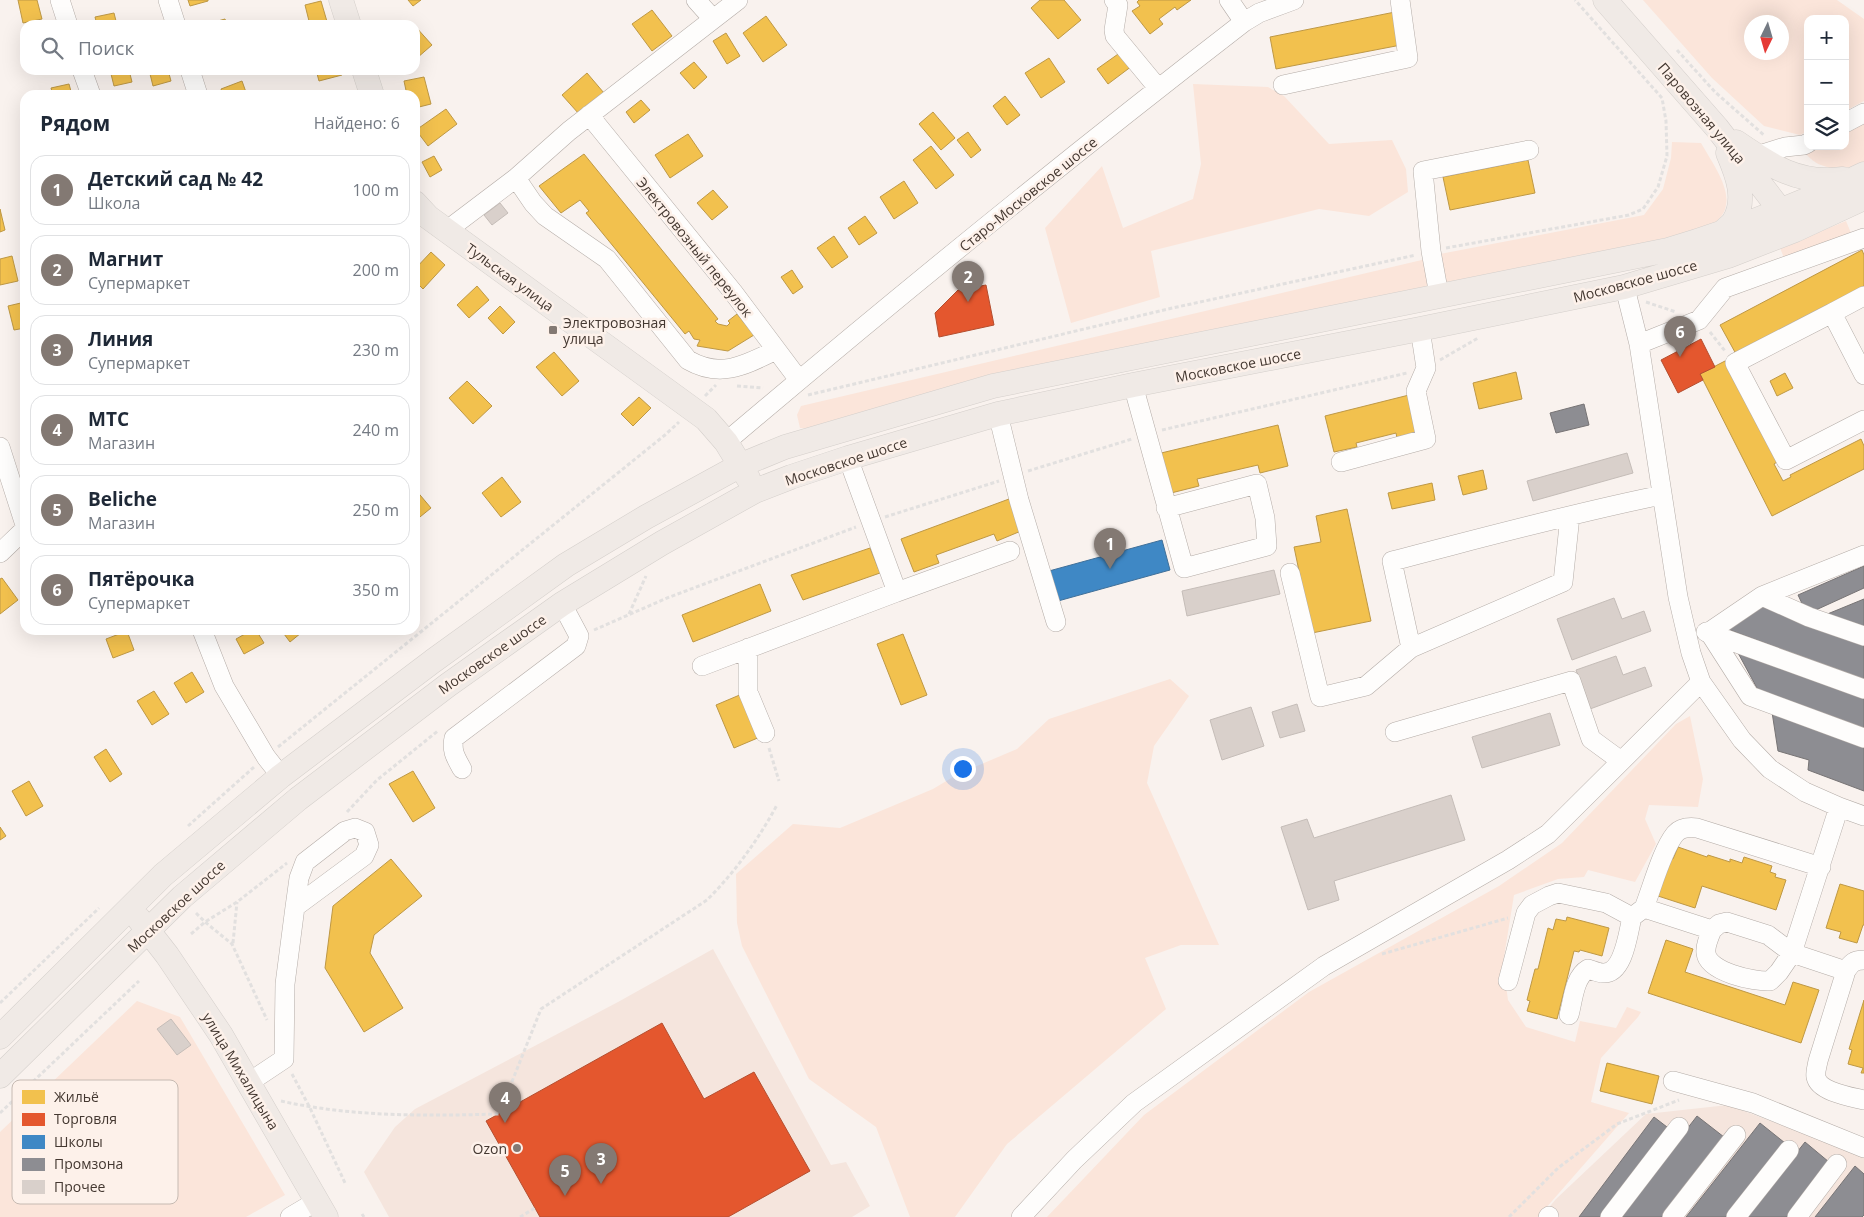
<!DOCTYPE html>
<html lang="ru">
<meta charset="utf-8">
<style>
:root{--surface:#fff;--page:#f2f2f3;--text:#1f2937;--muted:#747a83;--line:#e0e1e3;--accent:#837973}
body{margin:0;font-family:"Open Sans",sans-serif;background:var(--page);color:var(--text)}
.controls{position:absolute;right:15px;top:15px;display:grid;overflow:hidden;border-radius:10px;box-shadow:0 5px 20px #0002}
.controls button{width:45px;height:45px;display:grid;place-items:center;padding:0;border:0;border-bottom:1px solid var(--line);background:var(--surface);color:var(--text);font:25px sans-serif}
.compass{position:absolute;left:1744px;top:15px;width:45px;height:45px;border-radius:50%;background:var(--surface);box-shadow:0 5px 20px #0002;rotate:185deg}
.you{position:absolute;left:962px;top:768px;width:18px;height:18px;margin:-12px;border:4px solid #fff;border-radius:50%;background:#1a73e8;box-shadow:0 0 0 8px #1a73e833}
.badge{display:grid;place-items:center;width:32px;height:32px;border-radius:50%;background:var(--accent);color:#fff;font-size:16px;font-weight:700}
.pin{position:absolute;translate:-50% -41px;filter:drop-shadow(0 1px 2px #0008)}
.pin::after{content:'';position:absolute;top:26px;width:18px;height:15px;background:inherit;clip-path:polygon(0 0,100% 0,50% 100%)}
.list{margin:0;padding:0;list-style:none}
h2{display:flex;justify-content:space-between;align-items:center;height:65px;margin:0;padding:0 20px;font-size:21px}
h2 small{font-size:16px;font-weight:400;color:var(--muted)}
.list li{display:grid;grid-template-columns:32px 1fr auto;gap:15px;align-items:center;box-sizing:border-box;height:70px;margin:0 10px 10px;padding:0 10px;border:1px solid var(--line);border-radius:15px}
.list b{display:block;font-size:19px;white-space:nowrap}
.list p{margin:0;font-size:16px;white-space:nowrap;color:var(--muted)}
.list em{font-size:16px;font-style:normal;color:var(--muted)}
.icon{flex:none;width:28px;height:28px;fill:none;stroke:currentColor;stroke-width:2;stroke-linecap:round;stroke-linejoin:round}
.map{position:relative;flex:none;width:1864px;height:1217px;overflow:hidden}
.search{position:absolute;background:var(--surface);box-shadow:0 5px 20px #0002;left:20px;top:20px;width:400px;height:55px;display:flex;align-items:center;gap:12px;box-sizing:border-box;padding:0 18px;border-radius:15px;color:var(--muted);font-size:19px}
.panel{position:absolute;background:var(--surface);box-shadow:0 5px 20px #0002;left:20px;top:90px;width:400px;height:545px;border-radius:15px}
.map>svg:first-child{display:block}
.built{fill:#f5e5dd}
.green{fill:#fbe5da;fill-rule:evenodd}
.homes{fill:#f2c14e;stroke:#be9845}
.shops{fill:#e4572e;stroke:#b44e2f}
.schools{fill:#3f88c5;stroke:#407099}
.industry{fill:#8d8d92;stroke:#777475}
.building{fill:#d9d0cb;stroke:#c5bdb8}
.lines{fill:none;stroke-linecap:round;stroke-linejoin:round}
.minor-casing{stroke:#b4aca7;stroke-width:20}
.major-casing{stroke:#d4cfcb;stroke-width:25}
.path{stroke:#e2e0df;stroke-width:3;stroke-dasharray:4 2.5;stroke-linecap:butt}
.minor{stroke:#fefdfc;stroke-width:19}
.major{stroke:#f0eae6;stroke-width:24}
.poi-dot{fill:#837973;stroke:#fdf1ea;stroke-width:2}
.labels{text-anchor:middle;dominant-baseline:central;stroke-width:5;stroke-linejoin:round;paint-order:stroke}
.street-label{font-size:14px;fill:#443831;stroke:#fdf1ea}
.poi-label{font-size:14px;fill:#443831;stroke:#fdf1ea;text-anchor:start}
.key{fill:#fdf1ea;stroke:#c6bab2;stroke-width:1}
.key-label{font-size:14px;fill:#443831}
</style>
<div class="map">
<svg width="1864" height="1217" viewBox="0 0 1864 1217">
<rect width="100%" height="100%" fill="#f9f2ee"/>
<!-- built -->
<path class="built" d="M 713,949 L 831,1165 L 846,1162 L 870,1206 L 852,1217 L 389,1217 L 364,1172 L 395,1127 L 415,1109 L 618,1002 Z
M 1728,1105 L 1864,1156 L 1864,1217 L 1541,1217 L 1556,1199 L 1646,1114 Z"/>
<!-- green -->
<path class="green" d="M 1643,0 L 1837,0 L 1864,19 L 1864,101 L 1845,111 L 1845,19 L 1808,19 L 1808,131 L 1800,135 L 1764,126 L 1712,78 ZM 1752,22 L 1782,22 L 1782,52 L 1752,52 Z
M 1193,84 L 1268,87 L 1284,96 L 1329,144 L 1392,140 L 1406,169 L 1408,192 L 1369,216 L 1319,209 L 1151,251 L 1160,297 L 1071,323 L 1045,228 L 1102,166 L 1123,228 L 1193,199 L 1201,164 Z
M 1864,121 L 1864,162 C 1850,169 1835,171 1821,165 C 1814,163 1807,155 1802,150 L 1810,146 L 1845,146 L 1845,129 Z
M 1672,142 L 1701,143 C 1710,159 1730,186 1726,205 C 1725,215 1717,221 1710,227 L 1616,250 L 1445,284 L 1440,254 L 1644,215 L 1663,189 L 1671,158 Z
M 1846,221 L 1851,233 L 1785,260 L 1780,248 Z
M 1426,259 L 1430,287 L 812,429 L 800,428 L 797,415 L 801,406 Z
M 1170,679 L 1189,696 L 1154,746 L 1147,783 L 1219,945 L 1181,945 L 1145,958 L 1166,1009 L 1007,1144 L 955,1217 L 910,1217 L 876,1127 L 809,1079 L 742,946 L 737,923 L 736,874 L 793,824 L 840,828 L 933,789 L 958,774 L 1017,749 L 1049,719 Z
M 1690,716 L 1703,779 L 1698,807 L 1649,805 L 1645,819 L 1656,844 L 1635,882 L 1588,870 L 1584,877 L 1558,879 L 1514,895 L 1503,963 L 1508,1000 L 1526,1027 L 1575,1042 L 1580,1021 L 1616,1028 L 1627,1007 L 1641,1012 L 1638,1017 L 1601,1058 L 1591,1102 L 1629,1113 L 1538,1217 L 1047,1217 L 1144,1115 L 1309,992 L 1499,886 L 1562,843 L 1676,724 Z
M 137,1001 L 180,1017 L 285,1195 L 246,1217 L 0,1217 L 0,1132 Z"/>
<!-- homes -->
<path class="homes" d="M 18,0 L 37,0 L 42,19 L 23,23 Z
M 188,0 L 208,0 L 208,1 L 190,6 Z
M 408,0 L 421,0 L 413,6 Z
M 1040,0 L 1064,0 L 1081,20 L 1058,39 L 1031,8 Z
M 1139,0 L 1191,0 L 1177,10 L 1175,7 L 1159,19 L 1163,24 L 1150,34 L 1132,11 L 1140,6 L 1137,2 Z
M 321,1 L 328,25 L 310,25 L 305,5 Z
M 652,10 L 672,36 L 652,51 L 632,24 Z
M 1395,12 L 1401,45 L 1276,69 L 1270,37 Z
M 114,13 L 117,25 L 97,25 L 95,17 Z
M 766,16 L 787,45 L 763,62 L 743,33 Z
M 225,19 L 227,25 L 208,25 L 207,24 Z
M 415,26 L 432,45 L 417,58 L 415,56 Z
M 726,33 L 740,56 L 727,64 L 713,41 Z
M 1121,52 L 1132,66 L 1108,84 L 1097,69 Z
M 1049,58 L 1065,82 L 1041,98 L 1025,73 Z
M 694,62 L 707,77 L 694,89 L 680,73 Z
M 110,70 L 129,70 L 132,82 L 114,86 Z
M 149,70 L 168,70 L 171,81 L 153,86 Z
M 316,70 L 341,70 L 342,75 L 319,81 Z
M 587,73 L 604,93 L 579,114 L 562,95 Z
M 424,77 L 431,104 L 415,108 L 415,95 L 407,95 L 404,81 Z
M 242,81 L 247,95 L 223,95 L 221,89 Z
M 69,84 L 72,95 L 53,95 L 51,88 Z
M 1005,96 L 1020,115 L 1007,125 L 993,106 Z
M 641,100 L 650,110 L 634,123 L 626,112 Z
M 446,109 L 457,124 L 428,146 L 416,130 Z
M 933,112 L 955,138 L 941,150 L 919,124 Z
M 968,132 L 981,150 L 971,158 L 957,140 Z
M 688,134 L 703,156 L 670,178 L 655,155 Z
M 931,146 L 954,175 L 936,189 L 913,160 Z
M 584,154 L 718,319 L 715,321 L 718,324 L 727,326 L 730,323 L 728,321 L 737,314 L 754,335 L 728,351 L 697,346 L 700,340 L 694,339 L 689,331 L 685,334 L 586,213 L 589,211 L 580,200 L 561,213 L 539,186 Z
M 434,156 L 442,170 L 430,177 L 422,162 Z
M 1528,160 L 1535,193 L 1450,210 L 1443,177 Z
M 904,181 L 918,203 L 894,219 L 880,197 Z
M 713,190 L 728,207 L 712,220 L 697,203 Z
M 0,209 L 5,230 L 0,232 Z
M 865,216 L 877,233 L 859,245 L 848,228 Z
M 834,236 L 848,257 L 832,268 L 817,248 Z
M 1862,250 L 1864,255 L 1864,286 L 1736,354 L 1720,325 Z
M 431,252 L 445,265 L 423,289 L 415,281 L 415,269 Z
M 12,256 L 18,281 L 0,285 L 0,259 Z
M 792,270 L 803,287 L 793,294 L 781,277 Z
M 477,286 L 489,300 L 469,318 L 457,305 Z
M 25,302 L 25,328 L 14,330 L 8,306 Z
M 500,306 L 515,322 L 503,334 L 488,318 Z
M 554,352 L 579,381 L 562,396 L 536,367 Z
M 1725,361 L 1777,462 L 1774,464 L 1783,481 L 1791,477 L 1790,475 L 1861,439 L 1864,446 L 1864,469 L 1772,516 L 1700,374 Z
M 1516,372 L 1522,399 L 1479,409 L 1473,383 Z
M 1785,373 L 1793,388 L 1777,396 L 1770,381 Z
M 467,381 L 492,406 L 473,424 L 449,398 Z
M 1409,395 L 1419,433 L 1397,438 L 1396,433 L 1356,443 L 1357,447 L 1334,452 L 1325,416 Z
M 639,397 L 651,408 L 633,426 L 621,414 Z
M 1278,425 L 1288,466 L 1260,473 L 1258,465 L 1197,479 L 1199,486 L 1167,494 L 1157,454 Z
M 1483,470 L 1487,489 L 1463,495 L 1458,476 Z
M 502,477 L 521,502 L 501,517 L 482,493 Z
M 1432,483 L 1435,500 L 1392,509 L 1388,493 Z
M 415,489 L 431,508 L 415,521 Z
M 1009,499 L 1021,531 L 997,541 L 994,534 L 936,555 L 939,563 L 914,572 L 901,539 Z
M 1347,509 L 1371,621 L 1312,633 L 1294,547 L 1321,542 L 1316,516 Z
M 870,548 L 880,573 L 803,600 L 791,575 Z
M 2,578 L 18,600 L 0,614 L 0,579 Z
M 760,584 L 771,611 L 693,642 L 682,615 Z
M 252,630 L 256,630 L 264,643 L 244,654 L 236,639 Z
M 281,630 L 299,630 L 301,633 L 290,642 Z
M 127,631 L 134,650 L 113,658 L 106,639 Z
M 903,634 L 927,695 L 901,705 L 877,644 Z
M 192,672 L 204,692 L 186,703 L 174,683 Z
M 154,691 L 169,714 L 152,725 L 137,701 Z
M 742,694 L 760,737 L 734,748 L 716,705 Z
M 106,749 L 122,774 L 110,782 L 94,757 Z
M 413,771 L 435,808 L 413,822 L 389,784 Z
M 29,781 L 43,806 L 26,816 L 12,791 Z
M 0,827 L 6,836 L 0,840 Z
M 1678,847 L 1707,857 L 1708,855 L 1730,862 L 1730,859 L 1742,863 L 1744,857 L 1772,866 L 1770,872 L 1776,874 L 1775,877 L 1786,880 L 1776,910 L 1702,886 L 1695,908 L 1658,896 L 1670,858 L 1673,859 Z
M 391,859 L 422,896 L 374,935 L 370,953 L 403,1008 L 364,1032 L 325,968 L 333,906 Z
M 1840,884 L 1864,891 L 1864,925 L 1863,925 L 1857,943 L 1839,938 L 1841,932 L 1826,928 Z
M 1567,917 L 1609,928 L 1602,956 L 1580,950 L 1579,952 L 1574,951 L 1557,1019 L 1527,1011 L 1530,1001 L 1527,1000 L 1535,969 L 1538,969 L 1548,928 L 1553,930 L 1556,919 L 1566,921 Z
M 1666,940 L 1693,949 L 1685,972 L 1785,1005 L 1793,982 L 1819,990 L 1801,1043 L 1648,993 Z
M 1864,1000 L 1864,1073 L 1861,1073 L 1863,1068 L 1848,1064 L 1852,1050 L 1849,1049 Z
M 1607,1063 L 1659,1076 L 1652,1104 L 1600,1091 Z"/>
<!-- shops -->
<path class="shops" d="M 986,285 L 994,325 L 939,337 L 935,313 L 958,290 Z
M 1701,339 L 1715,367 L 1700,374 L 1703,380 L 1678,393 L 1661,360 Z
M 662,1023 L 704,1099 L 754,1072 L 810,1171 L 728,1217 L 540,1217 L 486,1121 Z"/>
<!-- schools -->
<path class="schools" d="M 1162,540 L 1170,570 L 1058,601 L 1049,571 Z"/>
<!-- industry -->
<path class="industry" d="M 1584,404 L 1589,425 L 1556,433 L 1550,413 Z
M 1864,566 L 1864,588 L 1807,614 L 1798,595 Z
M 1864,599 L 1864,629 L 1825,615 Z
M 1761,606 L 1864,644 L 1864,680 L 1727,629 Z
M 1737,651 L 1864,698 L 1864,730 L 1758,690 Z
M 1772,712 L 1864,745 L 1864,791 L 1808,770 L 1809,760 L 1778,751 Z
M 1697,1116 L 1724,1137 L 1662,1217 L 1619,1217 Z
M 1654,1117 L 1667,1127 L 1601,1217 L 1579,1217 Z
M 1760,1123 L 1785,1143 L 1726,1217 L 1686,1217 Z
M 1805,1142 L 1829,1162 L 1787,1217 L 1746,1217 Z
M 1855,1166 L 1864,1174 L 1864,1215 L 1862,1217 L 1815,1217 Z"/>
<!-- building -->
<path class="building" d="M 500,203 L 508,213 L 492,225 L 484,215 Z
M 1627,453 L 1633,473 L 1533,501 L 1527,481 Z
M 1274,570 L 1280,594 L 1187,616 L 1182,591 Z
M 1614,598 L 1622,619 L 1644,611 L 1651,631 L 1572,660 L 1557,619 Z
M 1616,656 L 1623,675 L 1645,667 L 1652,686 L 1590,709 L 1576,670 Z
M 1297,704 L 1305,731 L 1280,738 L 1272,712 Z
M 1251,707 L 1264,746 L 1222,760 L 1210,720 Z
M 1550,713 L 1560,745 L 1482,768 L 1472,737 Z
M 1451,795 L 1465,840 L 1334,881 L 1339,900 L 1308,910 L 1281,827 L 1307,819 L 1314,838 Z
M 171,1019 L 191,1045 L 177,1055 L 157,1029 Z"/>
<g class="lines">
<defs>
<path id="minor" d="M 60,0 L 68,25
M 168,0 L 176,25
M 696,0 L 713,19
M 1114,0 L 1118,5 L 1114,30 L 1115,36 L 1158,88
M 1229,0 L 1244,22
M 82,70 L 91,95
M 190,70 L 198,95
M 1283,85 L 1408,58 L 1400,0
M 589,115 L 733,292 L 799,380
M 1845,123 L 1864,113
M 1756,156 L 1785,147 L 1804,145 L 1808,143
M 516,178 L 533,203 L 545,216 L 607,259 L 688,360 C 721,379 745,365 776,350
M 446,231 L 516,178 L 569,131 L 738,0
M 1624,287 L 1627,296 L 1639,344 L 1678,597 L 1691,653 L 1701,682 L 1742,740 L 1770,769 L 1805,792 L 1839,807 L 1864,816
M 1439,295 L 1431,251 L 1423,171 L 1529,150
M 1832,313 L 1864,296
M 1639,344 L 1699,320 L 1725,288 L 1864,238
M 1864,375 L 1832,313 L 1735,363 L 1786,460 L 1864,420
M 1133,385 L 1184,568 L 1267,546 L 1265,518 L 1257,484 L 1166,508
M 998,414 L 1019,500 L 1056,622
M 726,442 C 896,298 1068,158 1244,22 L 1259,13 L 1294,0
M 0,447 L 25,525
M 848,458 L 897,592 L 1010,551
M 1341,462 L 1426,439 L 1416,391 L 1426,368 L 1420,329
M 1570,516 L 1563,582 L 1411,648 L 1392,561 C 1482,538 1572,513 1662,495
M 0,553 L 25,529
M 1290,573 L 1320,697 L 1366,686 L 1411,648
M 1762,596 L 1864,555
M 202,630 L 224,686 L 266,757 L 281,776
M 1706,632 L 1864,689
M 1709,632 L 1750,696 L 1864,738
M 1709,632 L 1762,596 L 1809,617 L 1864,636
M 748,648 L 748,692 L 765,733
M 702,666 L 897,592
M 1395,732 L 1571,681 L 1591,739 L 1621,761
M 462,769 C 456,758 451,751 454,738 L 576,646 L 579,636 L 562,604
M 1839,807 L 1792,953 L 1846,971 L 1818,1061 C 1817,1067 1815,1072 1816,1077 C 1819,1092 1852,1097 1864,1100
M 1644,908 C 1652,888 1662,850 1675,834 C 1681,827 1689,827 1697,828 L 1821,867
M 1846,971 C 1851,963 1854,960 1864,960
M 1508,981 L 1526,913 L 1532,905 L 1549,896 L 1558,893 L 1606,903 L 1632,917 L 1644,908 L 1712,930 L 1719,924 L 1727,922 L 1768,935 L 1792,953 L 1779,972 L 1770,981 C 1754,982 1708,972 1706,953 C 1705,946 1709,937 1712,930
M 1569,1015 C 1573,1001 1574,977 1588,969 C 1592,970 1598,973 1603,973 C 1624,974 1628,933 1632,917
M 1673,1081 L 1753,1103 L 1864,1148
M 248,1083 L 284,1059 L 285,984 L 295,907 L 364,856 L 369,845 L 365,832 L 355,828 L 345,831 L 305,862 L 299,878 L 295,907
M 290,1217 L 317,1201
M 1021,1217 L 1074,1160 L 1134,1103 L 1324,966 L 1508,860 L 1548,834 L 1701,682
M 1548,1217 L 1549,1216
M 1610,1217 L 1679,1127
M 1672,1217 L 1736,1135
M 1736,1217 L 1789,1150
M 1797,1217 L 1837,1164"/>
<path id="major" d="M 341,0 L 349,25
M 1605,0 L 1717,128 L 1791,224
M 364,70 L 372,95
M 1736,142 C 1771,166 1799,185 1843,179
M 415,203 L 428,217 L 706,419 L 726,442 L 748,478
M 1720,235 C 1724,230 1731,226 1734,221 C 1747,199 1737,174 1728,153
M 139,919 L 167,955 L 221,1035 L 326,1217
M 0,1037 L 163,875 L 281,776 L 433,661 L 566,565 L 646,517 L 741,465 L 785,447 L 993,386 L 1668,250 C 1736,230 1800,204 1864,174
M 0,1076 L 182,897 L 298,799 L 448,685 L 562,604 L 662,543 L 755,491 L 791,477 L 848,458 L 998,414 L 1133,385 L 1420,329 L 1624,287 L 1728,256 L 1795,230 L 1864,198"/>
</defs>
<!-- minor casing -->
<use href="#minor" class="minor-casing"/>
<!-- major casing -->
<use href="#major" class="major-casing"/>
<!-- path -->
<path class="path" d="M 1677,50 L 1715,92 L 1765,136
M 1446,248 L 1629,215 L 1643,209 L 1658,187 L 1667,156 L 1666,121 L 1662,98 L 1575,0
M 1646,302 L 1676,312
M 1710,332 L 1725,351
M 1440,360 L 1478,338
M 737,386 L 763,388
M 808,395 L 1168,309 L 1416,255
M 705,396 L 716,385
M 1162,430 L 1407,373
M 1028,471 L 1132,439
M 885,517 L 999,481
M 629,614 L 646,576
M 594,630 L 667,598 L 856,527
M 278,747 L 665,435 L 679,422
M 769,748 L 779,781
M 347,812 L 377,780 L 439,730
M 188,826 L 254,767
M 196,913 L 205,922 L 232,944 L 267,1020
M 191,934 L 205,922 L 237,902 L 287,863
M 233,943 L 237,902
M 1382,954 L 1508,918
M 0,1003 L 99,908
M 292,1074 L 310,1108 L 346,1185
M 281,1101 C 352,1117 427,1116 499,1114 L 541,1009 L 707,900 C 735,872 758,840 777,805
M 0,1113 L 139,981
M 362,1214 L 364,1217
M 520,1217 L 535,1208
M 1509,1217 L 1558,1168 L 1617,1124 L 1679,1100"/>
<!-- minor -->
<use href="#minor" class="minor"/>
<!-- major -->
<use href="#major" class="major"/>
</g>
<!-- markers -->
<g class="poi-dot">
<rect x="548" y="325" width="10" height="10" rx="2.5"/>
<circle cx="517" cy="1148" r="5"/>
</g>
<g class="labels">
<!-- street labels -->
<g class="street-label">
<text transform="translate(1702 113) rotate(50)">Паровозная улица</text>
<text transform="translate(1028 194) rotate(-39)">Старо-Московское шоссе</text>
<text transform="translate(695 247) rotate(51)">Электровозный переулок</text>
<text transform="translate(510 277) rotate(36)">Тульская улица</text>
<text transform="translate(1635 281) rotate(-15)">Московское шоссе</text>
<text transform="translate(1238 365) rotate(-11)">Московское шоссе</text>
<text transform="translate(846 461) rotate(-18)">Московское шоссе</text>
<text transform="translate(492 654) rotate(-35)">Московское шоссе</text>
<text transform="translate(176 906) rotate(-43)">Московское шоссе</text>
<text transform="translate(241 1071) rotate(59)">улица Михалицына</text>
</g>
<!-- poi labels -->
<g class="poi-label">
<text x="563" y="322">Электровозная<tspan x="563" dy="16">улица</tspan></text>
<text x="507" y="1148" text-anchor="end">Ozon</text>
</g>
</g>
<!-- legend -->
<rect x="12" y="1080" width="166" height="124" rx="8" class="key"/>
<rect x="22" y="1090" width="23" height="14" fill="#f2c14e"/>
<rect x="22" y="1113" width="23" height="13" fill="#e4572e"/>
<rect x="22" y="1135" width="23" height="14" fill="#3f88c5"/>
<rect x="22" y="1158" width="23" height="13" fill="#8d8d92"/>
<rect x="22" y="1180" width="23" height="14" fill="#d9d0cb"/>
<g class="key-label">
<text x="54" y="1102">Жильё</text>
<text x="54" y="1124">Торговля</text>
<text x="54" y="1147">Школы</text>
<text x="54" y="1169">Промзона</text>
<text x="54" y="1192">Прочее</text>
</g>
</svg>
<div class="controls">
<button>+</button>
<button>−</button>
<button><svg class="icon" aria-label="layers" viewBox="0 0 24 24"><path d="M12 4l9 5-9 5-9-5zM3 14l9 5 9-5"/></svg></button>
</div>
<svg class="compass" viewBox="-18 -18 36 36"><path d="M0-13l5 13h-10z" fill="#e53935"/><path d="M0 13l5-13h-10z" fill="#747a83"/></svg>
<div class="you"></div>
<div class="pin badge" style="left:1110px;top:569px">1</div>
<div class="pin badge" style="left:968px;top:302px">2</div>
<div class="pin badge" style="left:601px;top:1184px">3</div>
<div class="pin badge" style="left:505px;top:1123px">4</div>
<div class="pin badge" style="left:565px;top:1196px">5</div>
<div class="pin badge" style="left:1680px;top:357px">6</div>
<div class="search"><svg class="icon" aria-label="search" viewBox="0 0 24 24"><circle cx="10" cy="10" r="6"/><path d="M15 15l6 6"/></svg>Поиск</div>
<section class="panel">
<h2>Рядом<small>Найдено: 6</small></h2>
<ul class="list">
<li><span class="badge">1</span><div><b>Детский сад № 42</b><p>Школа</p></div><em>100 m</em></li>
<li><span class="badge">2</span><div><b>Магнит</b><p>Супермаркет</p></div><em>200 m</em></li>
<li><span class="badge">3</span><div><b>Линия</b><p>Супермаркет</p></div><em>230 m</em></li>
<li><span class="badge">4</span><div><b>МТС</b><p>Магазин</p></div><em>240 m</em></li>
<li><span class="badge">5</span><div><b>Beliche</b><p>Магазин</p></div><em>250 m</em></li>
<li><span class="badge">6</span><div><b>Пятёрочка</b><p>Супермаркет</p></div><em>350 m</em></li>
</ul>
</section>
</div>
